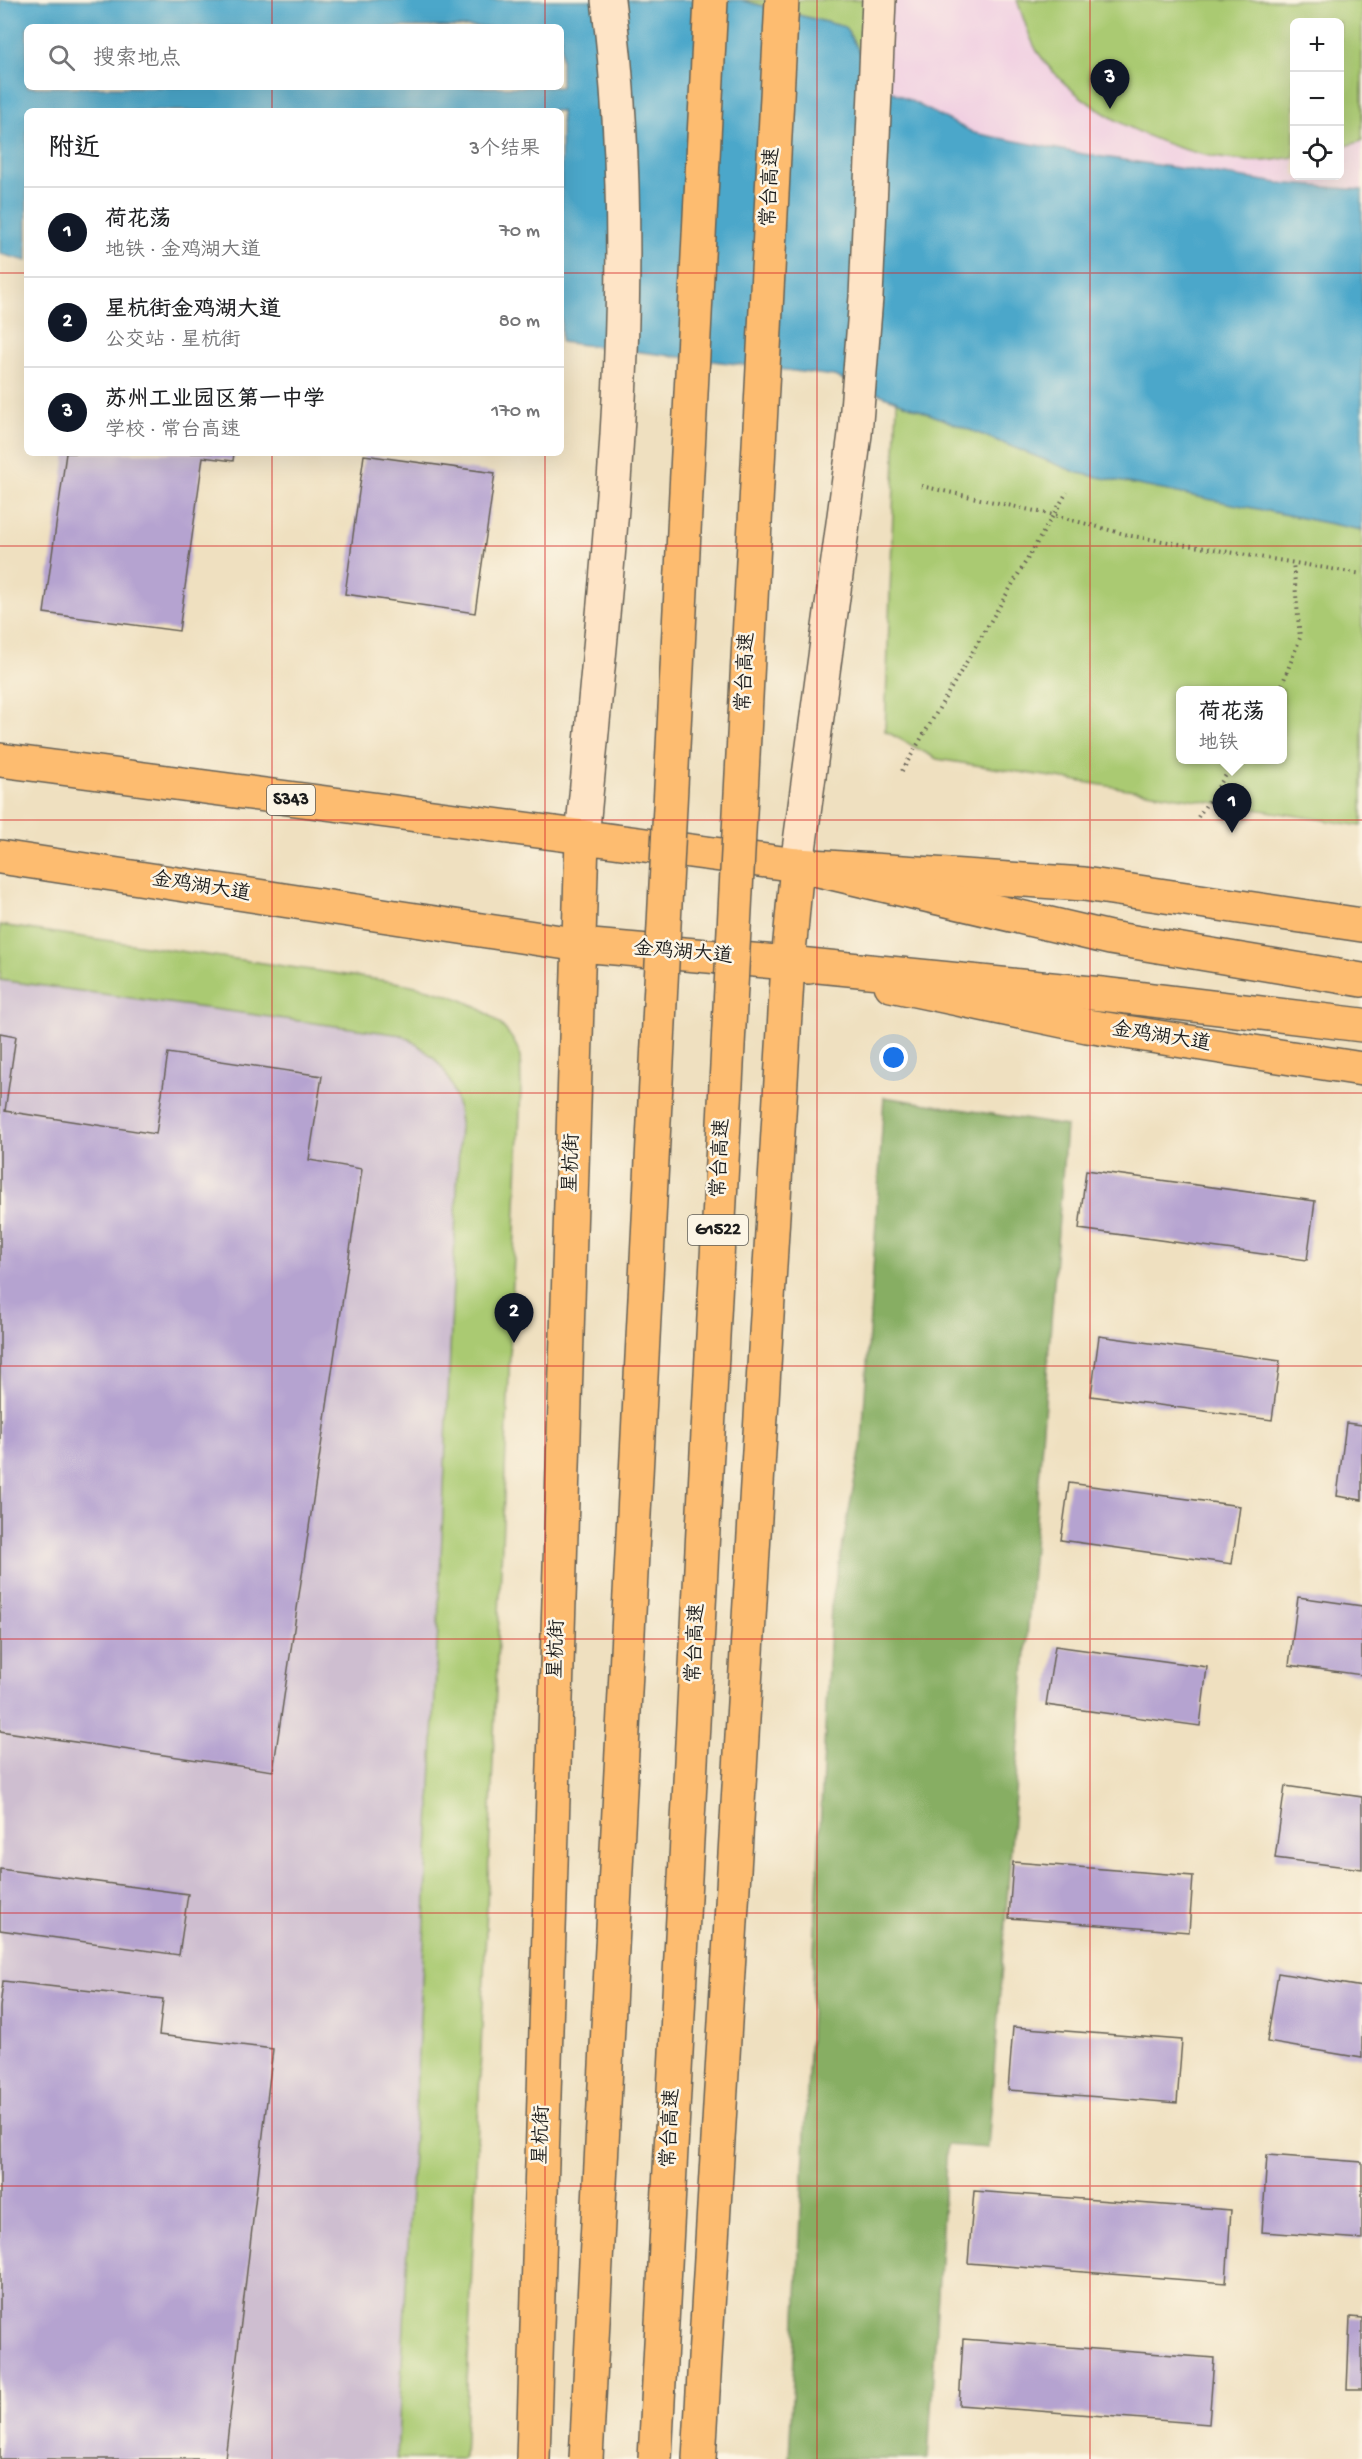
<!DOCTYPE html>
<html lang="zh">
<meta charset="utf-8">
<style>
:root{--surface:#fff;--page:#f6f6f6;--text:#202124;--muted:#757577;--line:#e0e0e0;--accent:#111827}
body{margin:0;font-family:"Gochi Hand","LXGW WenKai TC",sans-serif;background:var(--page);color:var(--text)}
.controls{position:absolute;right:18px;top:18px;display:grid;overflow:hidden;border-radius:9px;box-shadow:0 6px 24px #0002}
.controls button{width:54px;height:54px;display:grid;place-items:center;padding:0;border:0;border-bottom:2px solid var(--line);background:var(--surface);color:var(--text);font:30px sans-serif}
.you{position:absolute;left:894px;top:1058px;width:21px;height:21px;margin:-15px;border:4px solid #fff;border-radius:50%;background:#1a73e8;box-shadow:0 0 0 9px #1a73e833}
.badge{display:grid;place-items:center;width:39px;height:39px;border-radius:50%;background:var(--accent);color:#fff;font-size:20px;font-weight:700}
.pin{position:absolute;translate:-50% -50px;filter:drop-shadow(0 2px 3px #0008)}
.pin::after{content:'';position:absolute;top:32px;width:21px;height:18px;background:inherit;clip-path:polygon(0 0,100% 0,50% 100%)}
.popup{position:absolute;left:1176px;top:686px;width:111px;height:78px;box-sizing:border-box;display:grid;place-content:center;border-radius:9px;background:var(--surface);filter:drop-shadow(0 2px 4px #0005);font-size:20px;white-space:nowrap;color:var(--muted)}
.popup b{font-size:22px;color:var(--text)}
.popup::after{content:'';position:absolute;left:50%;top:100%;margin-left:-12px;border:12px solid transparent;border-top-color:var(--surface)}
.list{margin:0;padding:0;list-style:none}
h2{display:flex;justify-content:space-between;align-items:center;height:78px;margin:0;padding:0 24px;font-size:26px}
h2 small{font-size:20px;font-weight:400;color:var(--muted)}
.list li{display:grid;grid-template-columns:39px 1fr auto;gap:18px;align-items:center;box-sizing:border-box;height:90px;padding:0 24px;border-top:2px solid var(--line)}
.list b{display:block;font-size:22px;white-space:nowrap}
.list p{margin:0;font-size:20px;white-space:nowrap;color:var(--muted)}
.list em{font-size:20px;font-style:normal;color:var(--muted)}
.icon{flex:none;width:33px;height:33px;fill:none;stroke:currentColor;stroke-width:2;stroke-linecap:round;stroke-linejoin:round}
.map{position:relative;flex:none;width:1362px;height:2459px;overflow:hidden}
.search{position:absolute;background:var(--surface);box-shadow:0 6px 24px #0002;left:24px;top:24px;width:540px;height:66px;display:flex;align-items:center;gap:15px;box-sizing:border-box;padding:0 21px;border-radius:9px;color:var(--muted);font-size:22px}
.panel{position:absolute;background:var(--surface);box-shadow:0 6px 24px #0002;left:24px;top:108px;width:540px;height:348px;border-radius:9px}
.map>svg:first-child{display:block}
.built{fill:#f1d0e2;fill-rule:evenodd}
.industrial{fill:#cebed0}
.green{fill:#aaca72;stroke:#637347;stroke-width:1.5;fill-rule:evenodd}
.forest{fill:#87ae64;stroke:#526540;stroke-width:1.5}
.water{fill:#4ca7ca;stroke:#346273;stroke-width:1.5;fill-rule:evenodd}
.building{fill:#b5a3d0}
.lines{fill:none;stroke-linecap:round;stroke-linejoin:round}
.secondary-casing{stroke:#666155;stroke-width:36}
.primary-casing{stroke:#666155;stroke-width:36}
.highway-casing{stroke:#666155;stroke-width:36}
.path{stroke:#666155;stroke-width:4;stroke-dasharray:1.5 4.5;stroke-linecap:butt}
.secondary{stroke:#fee4c6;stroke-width:33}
.primary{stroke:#fdbc70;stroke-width:33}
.highway{stroke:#fdbc70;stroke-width:33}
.highway-bridge-casing{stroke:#666155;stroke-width:36;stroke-linecap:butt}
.highway-bridge{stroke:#fdbc70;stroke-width:33}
.grid{fill:none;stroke:#d62828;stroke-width:1.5;stroke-opacity:0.55}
.labels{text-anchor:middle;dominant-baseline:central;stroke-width:5;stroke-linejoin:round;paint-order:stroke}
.shield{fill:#fcf5e5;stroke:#5f5d58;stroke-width:1.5}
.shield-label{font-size:18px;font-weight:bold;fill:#1c1c1c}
.street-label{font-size:20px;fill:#1c1c1c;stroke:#fcf5e5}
</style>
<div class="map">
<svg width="1362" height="2459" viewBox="0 0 1362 2459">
<rect width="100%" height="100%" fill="#fcf5e5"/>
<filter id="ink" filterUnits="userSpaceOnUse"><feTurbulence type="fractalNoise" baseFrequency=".0167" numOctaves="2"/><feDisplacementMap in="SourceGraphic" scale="12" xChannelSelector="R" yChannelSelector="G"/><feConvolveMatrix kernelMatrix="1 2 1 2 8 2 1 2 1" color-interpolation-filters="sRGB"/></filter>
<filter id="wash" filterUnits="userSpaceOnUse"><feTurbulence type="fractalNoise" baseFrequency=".008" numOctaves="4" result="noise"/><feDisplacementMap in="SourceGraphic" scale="24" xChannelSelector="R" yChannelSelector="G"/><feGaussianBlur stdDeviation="1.35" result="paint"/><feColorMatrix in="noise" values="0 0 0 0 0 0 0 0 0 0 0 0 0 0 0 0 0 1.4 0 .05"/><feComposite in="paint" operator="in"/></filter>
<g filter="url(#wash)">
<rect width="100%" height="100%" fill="#efe0c0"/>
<!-- built -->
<path class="built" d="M 883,0 L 1362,0 L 1362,190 L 1278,183 L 1083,154 L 974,133 L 879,85 ZM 1294,22 L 1340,22 L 1340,176 L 1294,176 Z"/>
<!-- industrial -->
<path class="industrial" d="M 0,980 L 403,1035 L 424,1048 L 442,1065 L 457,1094 L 460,1123 L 425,1922 L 397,2459 L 0,2459 Z"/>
<!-- green -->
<path class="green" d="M 741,0 L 883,0 L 879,85 L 845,27 Z
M 1017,0 L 1362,0 L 1362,141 L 1340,148 L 1340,22 L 1294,22 L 1294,157 C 1280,159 1264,162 1249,161 C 1178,159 1076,112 1037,51 C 1028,36 1023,16 1017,0 Z
M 897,401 L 1078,473 L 1362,530 L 1362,826 L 937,759 L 885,731 ZM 1181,690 L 1283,690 L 1283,760 L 1181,760 Z
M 0,925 L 401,983 C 444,991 497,1005 518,1049 C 522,1059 520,1075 521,1086 L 464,2459 L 397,2459 L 425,1922 L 460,1123 C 455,1078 442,1058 402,1035 L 0,980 Z"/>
<!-- forest -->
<path class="forest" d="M 884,1097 L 1066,1126 L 988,2148 L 947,2145 L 928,2459 L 789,2459 L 831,1606 L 862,1442 Z"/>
<!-- water -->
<path class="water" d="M 0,0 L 740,0 L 845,27 L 879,85 L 974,133 L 1083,154 L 1278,183 L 1362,190 L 1362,530 L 1078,473 L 834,376 L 561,342 L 561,111 L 27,111 L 27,261 L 0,254 ZM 27,27 L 561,27 L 561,87 L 27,87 Z"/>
<g id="blocks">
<!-- building -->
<path class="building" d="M 66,453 L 234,453 L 233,461 L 203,457 L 179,631 L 44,613 Z
M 364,455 L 495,473 L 475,613 L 345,594 Z
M 0,1033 L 16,1036 L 5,1111 L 156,1134 L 168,1053 L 322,1076 L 309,1160 L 362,1169 L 273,1771 L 0,1731 Z
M 1086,1170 L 1315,1201 L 1307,1260 L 1079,1229 Z
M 1099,1336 L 1280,1361 L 1272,1420 L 1091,1396 Z
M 1346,1423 L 1362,1425 L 1362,1500 L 1337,1496 Z
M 1069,1483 L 1240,1506 L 1232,1564 L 1061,1540 Z
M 1298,1597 L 1362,1606 L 1362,1675 L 1289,1665 Z
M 1055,1646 L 1207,1667 L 1200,1726 L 1046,1705 Z
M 1285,1786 L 1362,1797 L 1362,1869 L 1275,1858 Z
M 1013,1862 L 1193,1876 L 1189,1932 L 1009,1918 Z
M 0,1869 L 188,1894 L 179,1955 L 0,1930 Z
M 1278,1973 L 1362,1987 L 1362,2058 L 1267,2042 Z
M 3,1981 L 163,1999 L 159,2035 L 273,2049 L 225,2459 L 0,2459 L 0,2007 Z
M 1013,2027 L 1182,2040 L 1177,2103 L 1008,2090 Z
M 1267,2155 L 1362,2162 L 1362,2239 L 1262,2232 Z
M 974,2191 L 1231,2210 L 1226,2283 L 968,2263 Z
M 1350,2317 L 1362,2318 L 1362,2389 L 1347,2389 Z
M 963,2339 L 1214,2358 L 1209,2424 L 959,2405 Z"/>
</g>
</g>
<g filter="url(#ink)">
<use href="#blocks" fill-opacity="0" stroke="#666155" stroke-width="1.5"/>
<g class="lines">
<defs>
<path id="secondary" d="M 582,839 C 607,561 644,279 608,0
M 797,865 L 855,434 L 866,297 L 879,0"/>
<path id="primary" d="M 0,760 L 797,865 L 1084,884 L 1362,925
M 0,857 L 580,945 L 788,963 L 809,967
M 891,985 L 1087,1026 L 1362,1069
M 533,2459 L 582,839
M 699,2459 L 788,963 L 797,865"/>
<path id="highway" d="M 797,865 L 1110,938 L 1362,980
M 788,963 L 1102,994 L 1362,1025"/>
</defs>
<!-- secondary casing -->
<use href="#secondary" class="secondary-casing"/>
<!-- primary casing -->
<use href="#primary" class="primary-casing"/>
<!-- highway casing -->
<use href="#highway" class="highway-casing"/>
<!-- path -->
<path class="path" d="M 921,486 L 1053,515 L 1132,536 L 1362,574
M 1280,690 L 1300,638 L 1293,562
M 902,771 L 1067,492
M 1198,817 L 1236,760"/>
<!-- secondary -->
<use href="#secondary" class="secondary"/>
<!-- primary -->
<use href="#primary" class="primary"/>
<!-- highway -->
<use href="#highway" class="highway"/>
<defs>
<path id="highway-bridge" d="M 586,2459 L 711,0
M 655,2459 L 782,0"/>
</defs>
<!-- highway-bridge casing -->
<use href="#highway-bridge" class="highway-bridge-casing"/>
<!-- highway-bridge -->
<use href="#highway-bridge" class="highway-bridge"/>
</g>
</g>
<!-- grid -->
<path class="grid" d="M 272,0 L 272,27M 545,0 L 545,27M 817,0 L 817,2459M 1090,0 L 1090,2459M 272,87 L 272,111M 545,87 L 545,111M 0,273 L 27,273M 561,273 L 1362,273M 272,453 L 272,2459M 545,453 L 545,2459M 0,546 L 1362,546M 0,820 L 1362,820M 0,1093 L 1362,1093M 0,1366 L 1362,1366M 0,1639 L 1362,1639M 0,1913 L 1362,1913M 0,2186 L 1362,2186"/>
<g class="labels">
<!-- shield labels -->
<g class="shield">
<rect x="267" y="785" width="48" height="30" rx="4.5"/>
<rect x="688" y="1215" width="60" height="30" rx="4.5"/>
</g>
<g class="shield-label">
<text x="291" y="800">S343</text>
<text x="718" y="1230">G1522</text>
</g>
<!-- street labels -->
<g class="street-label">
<text transform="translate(772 187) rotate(-87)">常台高速</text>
<text transform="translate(747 672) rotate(-87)">常台高速</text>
<text transform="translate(201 888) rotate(9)">金鸡湖大道</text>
<text transform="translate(683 954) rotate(5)">金鸡湖大道</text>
<text transform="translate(1161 1038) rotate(9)">金鸡湖大道</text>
<text transform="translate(722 1158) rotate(-87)">常台高速</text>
<text transform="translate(573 1163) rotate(-88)">星杭街</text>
<text transform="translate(697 1643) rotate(-87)">常台高速</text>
<text transform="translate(558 1649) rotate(-88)">星杭街</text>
<text transform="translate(672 2128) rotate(-87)">常台高速</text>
<text transform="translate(543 2135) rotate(-88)">星杭街</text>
</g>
</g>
</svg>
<div class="controls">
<button>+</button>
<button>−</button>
<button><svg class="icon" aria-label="locate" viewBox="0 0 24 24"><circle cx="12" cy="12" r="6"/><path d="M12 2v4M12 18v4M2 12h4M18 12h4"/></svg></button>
</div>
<div class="you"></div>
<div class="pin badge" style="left:1232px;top:833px">1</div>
<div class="popup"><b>荷花荡</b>地铁</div>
<div class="pin badge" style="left:514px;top:1343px">2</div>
<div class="pin badge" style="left:1110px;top:109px">3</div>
<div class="search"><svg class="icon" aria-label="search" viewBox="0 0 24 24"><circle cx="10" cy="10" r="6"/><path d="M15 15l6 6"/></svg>搜索地点</div>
<section class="panel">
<h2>附近<small>3个结果</small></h2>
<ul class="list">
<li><span class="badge">1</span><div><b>荷花荡</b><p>地铁 · 金鸡湖大道</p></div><em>70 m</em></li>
<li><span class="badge">2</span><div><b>星杭街金鸡湖大道</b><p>公交站 · 星杭街</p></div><em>80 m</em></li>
<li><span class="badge">3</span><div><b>苏州工业园区第一中学</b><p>学校 · 常台高速</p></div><em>170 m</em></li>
</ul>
</section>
</div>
